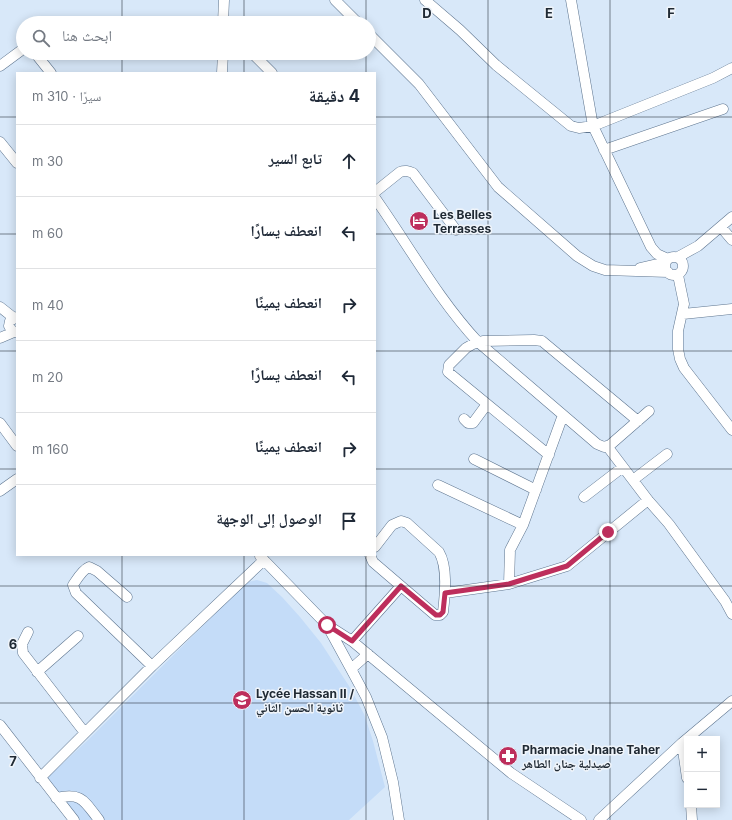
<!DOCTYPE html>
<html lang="ar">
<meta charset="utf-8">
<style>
:root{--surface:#fff;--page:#f2f2f3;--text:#1f2937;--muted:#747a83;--line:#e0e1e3}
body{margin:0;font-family:Inter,"Noto Naskh Arabic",sans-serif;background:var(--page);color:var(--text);direction:rtl}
.controls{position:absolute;right:12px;bottom:12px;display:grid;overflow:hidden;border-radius:0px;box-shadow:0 2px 10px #0003}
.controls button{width:36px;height:36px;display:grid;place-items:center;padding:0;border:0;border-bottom:1px solid var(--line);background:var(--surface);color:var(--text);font:20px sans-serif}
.stop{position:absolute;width:12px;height:12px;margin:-9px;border:3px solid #bd2e5c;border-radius:50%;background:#fff}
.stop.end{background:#bd2e5c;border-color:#fff;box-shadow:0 1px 4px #0008}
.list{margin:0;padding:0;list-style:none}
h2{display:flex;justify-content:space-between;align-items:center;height:52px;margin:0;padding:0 16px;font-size:17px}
h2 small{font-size:13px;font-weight:400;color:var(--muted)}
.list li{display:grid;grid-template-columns:26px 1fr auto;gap:12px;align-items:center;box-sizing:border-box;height:72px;padding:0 16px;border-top:1px solid var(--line)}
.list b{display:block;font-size:15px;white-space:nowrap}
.list em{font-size:13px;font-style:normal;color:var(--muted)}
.icon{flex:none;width:22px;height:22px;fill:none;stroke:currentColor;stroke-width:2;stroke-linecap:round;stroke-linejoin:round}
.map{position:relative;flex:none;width:732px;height:820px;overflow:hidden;direction:ltr}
.search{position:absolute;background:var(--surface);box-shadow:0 2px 10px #0003;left:16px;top:16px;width:360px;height:44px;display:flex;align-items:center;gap:10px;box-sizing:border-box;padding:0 14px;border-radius:22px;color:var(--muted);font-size:15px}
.panel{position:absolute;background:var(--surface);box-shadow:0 2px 10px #0003;left:16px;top:72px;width:360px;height:484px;border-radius:0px;direction:rtl}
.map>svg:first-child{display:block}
.built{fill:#c4dcf8}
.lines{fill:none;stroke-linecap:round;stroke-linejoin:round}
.minor-casing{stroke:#5e758f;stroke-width:11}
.minor{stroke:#fff;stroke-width:10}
.route{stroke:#bd2e5c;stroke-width:5}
.grid{fill:none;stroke:#202a34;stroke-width:1;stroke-opacity:0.55}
.labels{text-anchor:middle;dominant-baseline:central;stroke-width:3;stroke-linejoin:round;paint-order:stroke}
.poi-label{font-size:12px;font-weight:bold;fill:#202a34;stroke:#eff4fa;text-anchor:start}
.grid-label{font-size:13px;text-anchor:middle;font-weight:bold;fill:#202a34;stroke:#eff4fa;stroke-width:3;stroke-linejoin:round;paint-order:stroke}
</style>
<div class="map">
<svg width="732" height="820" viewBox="0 0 732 820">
<rect width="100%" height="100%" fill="#d8e8f9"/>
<!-- built -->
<path class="built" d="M 257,580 L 267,583 L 282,597 L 300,617 L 321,643 L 349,686 L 364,714 L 373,741 L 385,787 L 349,820 L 78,820 L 46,779 L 88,740 L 247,582 Z"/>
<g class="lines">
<defs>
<path id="minor" d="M 335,0 L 358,23
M 425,0 L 460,30 L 496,65 L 571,126 L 579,128 L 593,126 L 713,78 L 732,68
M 571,0 L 593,126 L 651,247 L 657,254 L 668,259
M 223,23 L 224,0
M 369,34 L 419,84 L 498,187 L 577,256 L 593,266 L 605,270 L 668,272
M 35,53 L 51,73
M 252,53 L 272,73
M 0,66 L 23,49
M 222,73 L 223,53
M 0,142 L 17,163
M 604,150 L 723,109
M 375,192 L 400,172 C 405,170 408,171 413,173 L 456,230
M 375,198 C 409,246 438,299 478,342 L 597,444 L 604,447 L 610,445 L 649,411
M 721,227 L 732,240
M665 266a9 9 0 1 1 18 0a9 9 0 1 1-18 0Z
M 678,257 L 698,246 L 732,217
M 640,268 L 666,262
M 678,275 L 684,304 L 678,331 L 678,349 L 680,359 L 684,368 L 732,430
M 0,307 L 14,318
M 683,314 L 732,309
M 17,317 L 10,321 L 9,326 L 12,331 L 17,332
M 0,338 L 14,332
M 464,419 L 468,423 L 473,423 L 487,404
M 0,423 L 17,446
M 607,446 L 648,500 L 669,524 L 725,601 L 732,614
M 549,455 L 448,372 L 449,365 L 466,348 L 473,344 L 483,341 L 534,340 L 542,341 L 638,421
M 474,459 L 536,490
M 633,480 L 667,454
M 438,485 L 523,525
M 0,491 L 17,479
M 584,497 L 623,467
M 370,555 L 373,562 L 401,586
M 260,556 L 327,625 L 351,669 L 366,697 L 382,737 L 393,782 L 399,820
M 509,584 L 510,550 L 523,525 L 563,415
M 445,593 L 509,584 L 567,566 L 648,500
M 127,597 L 97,571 L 89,567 C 82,570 77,579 73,585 L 76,593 L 152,666
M 327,625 L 352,641 L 511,773 L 581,820
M 28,632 L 22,644 L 23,653 L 85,733
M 352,641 L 401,586 L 435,615 L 440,615 L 443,612 C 445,595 448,567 439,552 L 407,523 L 401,521 L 392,525 L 375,547
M 351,669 L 368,654
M 37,672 L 78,636
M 0,725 L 74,820
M 682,743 L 687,778
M 40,778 L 152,666 L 264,560
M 56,798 C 82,792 84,801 99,820
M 691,805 L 692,820
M 599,820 L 682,743 L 732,701"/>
</defs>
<!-- minor casing -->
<use href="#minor" class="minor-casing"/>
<!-- minor -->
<use href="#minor" class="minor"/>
</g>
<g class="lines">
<!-- route -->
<path class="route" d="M 327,625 L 352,641 L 401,586 L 436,615 L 440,615 L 443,612 L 445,593 L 509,584 L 567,566 L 608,532"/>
</g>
<!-- grid -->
<path class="grid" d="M 122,0 L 122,23M 244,0 L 244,23M 366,0 L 366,23M 488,0 L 488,820M 610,0 L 610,820M 122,53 L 122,73M 244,53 L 244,73M 366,53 L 366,73M 0,117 L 17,117M 375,117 L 732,117M 0,234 L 17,234M 375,234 L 732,234M 0,351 L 17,351M 375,351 L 732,351M 0,469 L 17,469M 375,469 L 732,469M 122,555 L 122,820M 244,555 L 244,820M 366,555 L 366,820M 0,586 L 732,586M 0,703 L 732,703"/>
<!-- icons -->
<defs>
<symbol id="hotel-disc" viewBox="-11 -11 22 22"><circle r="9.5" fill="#bd2e5c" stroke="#eff4fa"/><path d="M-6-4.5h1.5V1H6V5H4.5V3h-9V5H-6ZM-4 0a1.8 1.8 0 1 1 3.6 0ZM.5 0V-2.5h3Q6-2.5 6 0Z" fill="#fff"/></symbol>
<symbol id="school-disc" viewBox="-11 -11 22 22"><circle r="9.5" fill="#bd2e5c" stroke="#eff4fa"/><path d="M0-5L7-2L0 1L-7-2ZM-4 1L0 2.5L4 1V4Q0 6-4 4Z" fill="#fff"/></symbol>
<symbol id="pharmacy-disc" viewBox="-11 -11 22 22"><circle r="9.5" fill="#bd2e5c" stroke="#eff4fa"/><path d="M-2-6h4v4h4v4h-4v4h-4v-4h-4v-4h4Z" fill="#fff"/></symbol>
</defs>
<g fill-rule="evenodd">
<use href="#hotel-disc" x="408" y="210" width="22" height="22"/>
<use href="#school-disc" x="231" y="689" width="22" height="22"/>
<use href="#pharmacy-disc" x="497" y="745" width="22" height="22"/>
</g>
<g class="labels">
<!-- poi labels -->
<g class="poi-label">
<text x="433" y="214">Les Belles<tspan x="433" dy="14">Terrasses</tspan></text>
<text x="256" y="693">Lycée Hassan II /<tspan x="256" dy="14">ثانوية الحسن الثاني</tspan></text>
<text x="522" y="749">Pharmacie Jnane Taher<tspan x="522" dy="14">صيدلية جنان الطاهر</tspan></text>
</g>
</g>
<g class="grid-label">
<text x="427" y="18">D</text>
<text x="549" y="18">E</text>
<text x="671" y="18">F</text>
<text x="13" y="649">6</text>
<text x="13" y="766">7</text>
</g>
</svg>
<div class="controls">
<button>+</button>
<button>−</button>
</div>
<div class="stop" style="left:327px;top:625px"></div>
<div class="stop end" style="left:608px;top:532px"></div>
<div class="search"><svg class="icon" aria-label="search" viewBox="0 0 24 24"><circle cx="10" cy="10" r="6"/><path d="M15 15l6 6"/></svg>ابحث هنا</div>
<section class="panel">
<h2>4 دقيقة<small>سيرًا · 310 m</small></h2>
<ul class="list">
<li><svg class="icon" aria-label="ahead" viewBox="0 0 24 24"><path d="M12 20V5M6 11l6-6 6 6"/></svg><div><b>تابع السير</b></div><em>30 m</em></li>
<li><svg class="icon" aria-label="left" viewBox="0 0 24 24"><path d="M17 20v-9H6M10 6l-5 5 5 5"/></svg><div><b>انعطف يسارًا</b></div><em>60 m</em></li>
<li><svg class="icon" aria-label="right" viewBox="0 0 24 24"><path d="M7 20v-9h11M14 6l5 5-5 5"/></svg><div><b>انعطف يمينًا</b></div><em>40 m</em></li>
<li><svg class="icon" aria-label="left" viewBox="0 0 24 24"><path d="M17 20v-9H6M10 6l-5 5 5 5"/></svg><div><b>انعطف يسارًا</b></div><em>20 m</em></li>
<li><svg class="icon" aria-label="right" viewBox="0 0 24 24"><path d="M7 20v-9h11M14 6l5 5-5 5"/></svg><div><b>انعطف يمينًا</b></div><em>160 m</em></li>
<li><svg class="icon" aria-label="arrive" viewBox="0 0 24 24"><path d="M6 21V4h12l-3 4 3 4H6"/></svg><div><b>الوصول إلى الوجهة</b></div></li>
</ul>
</section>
</div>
